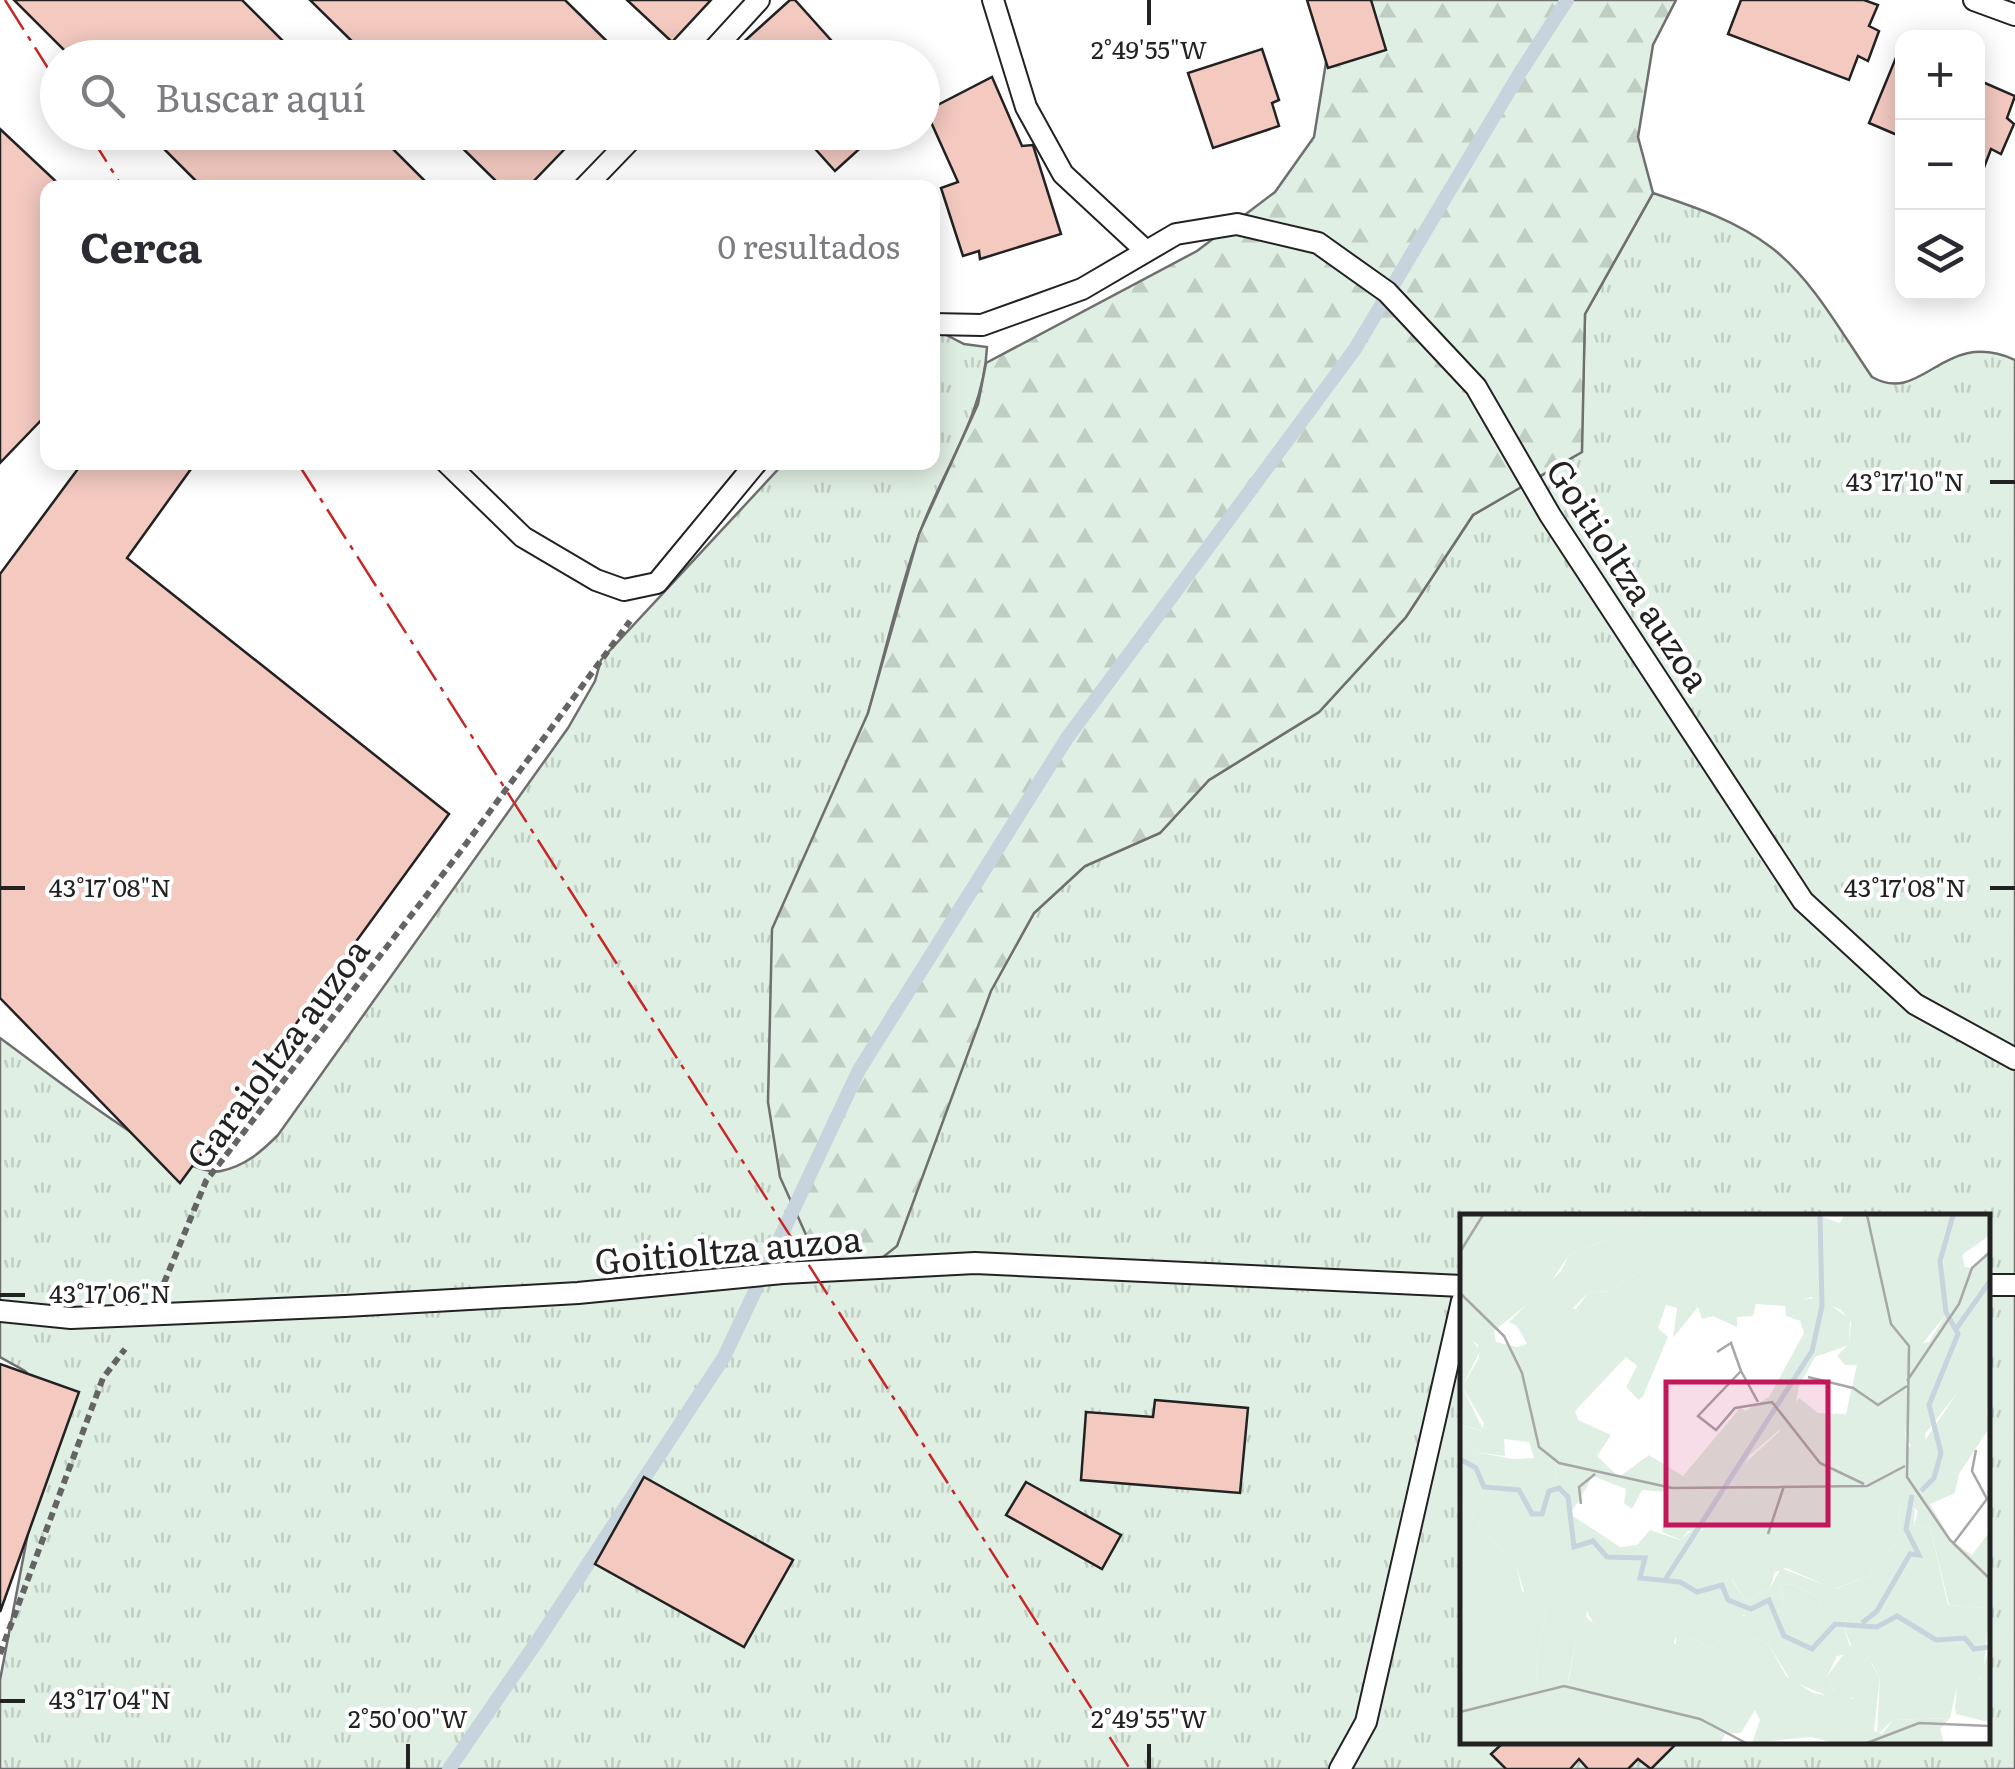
<!DOCTYPE html>
<html lang="es">
<meta charset="utf-8">
<style>
:root{--surface:#fff;--page:#f7f7f7;--text:#2b2b33;--muted:#7c7c81;--line:#e1e1e2}
body{margin:0;font-family:Literata,serif;background:var(--page);color:var(--text)}
.controls{position:absolute;right:30px;top:30px;display:grid;overflow:hidden;border-radius:20px;box-shadow:0 5px 25px #0003}
.controls button{width:90px;height:90px;display:grid;place-items:center;padding:0;border:0;border-bottom:2px solid var(--line);background:var(--surface);color:var(--text);font:50px sans-serif}
.list{margin:0;padding:0;list-style:none}
h2{display:flex;justify-content:space-between;align-items:center;height:130px;margin:0;padding:0 40px;font-size:42px}
h2 small{font-size:32px;font-weight:400;color:var(--muted)}
.icon{flex:none;width:55px;height:55px;fill:none;stroke:currentColor;stroke-width:2;stroke-linecap:round;stroke-linejoin:round}
.map{position:relative;flex:none;width:2015px;height:1769px;overflow:hidden}
.search{position:absolute;background:var(--surface);box-shadow:0 5px 25px #0003;left:40px;top:40px;width:900px;height:110px;display:flex;align-items:center;gap:25px;box-sizing:border-box;padding:0 35px;border-radius:55px;color:var(--muted);font-size:38px}
.panel{position:absolute;background:var(--surface);box-shadow:0 5px 25px #0003;left:40px;top:180px;width:900px;height:290px;border-radius:20px}
.map>svg:first-child{display:block}
.grass{fill:url(#grass-tufts);stroke:#6f6f6f;stroke-width:2.5;fill-rule:evenodd}
.forest{fill:url(#forest-firs);stroke:#6f6f6f;stroke-width:2.5}
.lines{fill:none;stroke-linecap:round;stroke-linejoin:round}
.stream{stroke:#c7d3dd;stroke-width:14}
.building{fill:#f3c9c0;stroke:#222;stroke-width:2.5}
.lane-casing{stroke:#222;stroke-width:24}
.path{stroke:#646464;stroke-width:6;stroke-dasharray:8 5;stroke-linecap:butt}
.lane{stroke:#fff;stroke-width:20}
.power{stroke:#c62828;stroke-width:2.5;stroke-dasharray:35 8 5 8;stroke-linecap:butt}
.ticks{fill:none;stroke:#222;stroke-width:4}
.labels{text-anchor:middle;dominant-baseline:central;stroke-width:8;stroke-linejoin:round;paint-order:stroke}
.street-label{font-size:35px;fill:#222;stroke:#fff}
.inset-river{fill:none;stroke:#c7d3dd;stroke-width:5}
.inset-road{fill:none;stroke:#a7a7a7;stroke-width:2.5}
.view{fill:#c2185b;fill-opacity:0.15;stroke:#c2185b;stroke-width:5}
.inset-edge{fill:none;stroke:#222;stroke-width:5}
.ticks-label{font-size:25px;text-anchor:middle;fill:#222;stroke:#fff;stroke-width:8;stroke-linejoin:round;paint-order:stroke}
</style>
<div class="map">
<svg width="2015" height="1769" viewBox="0 0 2015 1769">
<defs>
<pattern id="grass-tufts" width="24" height="20" patternUnits="userSpaceOnUse" patternTransform="scale(2.5)"><rect width="24" height="20" fill="#e0efe3"/><path d="M3 7l-1-3M5 7V3M7 7l1-3M15 17l-1-3M17 17v-4M19 17l1-3" fill="none" stroke="#c0cdc2"/></pattern>
<pattern id="forest-firs" width="22" height="20" patternUnits="userSpaceOnUse" patternTransform="scale(2.5)"><rect width="22" height="20" fill="#e0efe3"/><path d="M5 1l3.5 6h-7zM16 11l3.5 6h-7z" fill="#c0cdc2"/></pattern>
</defs>
<rect width="100%" height="100%" fill="#fff"/>
<!-- grass -->
<path class="grass" d="M 1653,193 C 1695,207 1737,221 1772,248 C 1814,281 1842,334 1872,377 C 1923,406 1943,327 2015,360 L 2015,1769 L 0,1769 L 0,1680 L 43,1454 L 37,1384 L 25,1371 L 0,1357 L 0,1038 C 38,1065 181,1180 221,1171 C 245,1166 261,1152 278,1135 L 568,728 L 595,681 L 601,660 L 784,463 L 932,462 L 933,328 L 964,344 L 987,347 C 984,416 941,472 919,535 C 898,593 885,654 868,713 L 991,990 L 1034,913 L 1085,866 L 1160,833 L 1209,780 L 1319,712 L 1406,617 L 1473,515 L 1581,452 L 1585,314 ZM 1462,1216 L 1988,1216 L 1988,1742 L 1462,1742 Z"/>
<!-- forest -->
<path class="forest" d="M 1336,0 L 1676,0 L 1653,45 L 1638,137 L 1653,193 L 1585,314 L 1582,452 L 1473,515 L 1406,617 L 1319,712 L 1209,780 L 1160,833 L 1085,866 L 1034,913 L 991,991 L 897,1246 L 863,1273 L 812,1248 L 780,1177 L 768,1102 L 772,929 L 868,713 L 919,534 L 978,404 L 986,363 L 1197,251 L 1275,192 L 1314,137 Z"/>
<g class="lines">
<!-- stream -->
<path class="stream" d="M 449,1769 L 536,1643 L 724,1357 L 859,1070 L 1067,738 L 1355,349 L 1521,71 L 1567,0"/>
</g>
<!-- building -->
<path class="building" d="M 14,0 L 242,0 L 300,58 L 72,58 Z
M 310,0 L 565,0 L 624,58 L 369,58 Z
M 627,0 L 711,0 L 672,42 Z
M 790,0 L 795,0 L 847,58 L 732,58 L 729,55 Z
M 1307,0 L 1371,0 L 1386,50 L 1328,68 Z
M 1741,0 L 1864,0 L 1878,5 L 1869,26 L 1879,31 L 1868,61 L 1858,56 L 1849,80 L 1728,34 Z
M 1900,48 L 1902,49 L 1902,137 L 1869,123 Z
M 1262,49 L 1279,100 L 1272,103 L 1279,126 L 1213,148 L 1188,73 Z
M 992,77 L 1022,146 L 1033,145 L 1061,234 L 980,259 L 979,251 L 963,256 L 941,188 L 958,182 L 926,111 Z
M 1978,80 L 2015,96 L 2007,118 L 2014,124 L 2001,154 L 1991,149 L 1983,170 L 1978,168 Z
M 0,129 L 63,188 L 48,188 L 48,413 L 0,463 Z
M 147,132 L 376,132 L 432,188 L 203,188 Z
M 446,132 L 581,132 L 527,188 L 503,188 Z
M 800,132 L 878,132 L 835,171 Z
M 83,462 L 196,462 L 127,558 L 449,814 L 180,1183 L 0,998 L 0,574 Z
M 0,1364 L 79,1392 L 0,1612 Z
M 1155,1400 L 1248,1408 L 1240,1493 L 1081,1480 L 1086,1412 L 1153,1417 Z
M 644,1477 L 793,1560 L 744,1647 L 595,1564 Z
M 1026,1482 L 1121,1535 L 1102,1569 L 1006,1515 Z
M 1504,1742 L 1678,1742 L 1651,1769 L 1638,1759 L 1628,1769 L 1588,1769 L 1579,1759 L 1570,1769 L 1506,1769 L 1491,1754 Z"/>
<g class="lines">
<defs>
<path id="lane" d="M 993,0 L 1026,107 L 1063,174 L 1146,251
M 1974,0 L 2015,15
M 706,58 L 759,0
M 584,188 L 638,132
M 932,324 L 982,325 L 1082,289 L 1176,234 L 1237,224 L 1318,243 L 1387,292 L 1476,387 L 1550,515 L 1803,901 L 1915,1004 L 2015,1059
M 446,462 L 523,537 L 596,580 L 624,590 L 657,583 L 757,462
M 1988,1285 L 2015,1285
M 0,1311 L 71,1318 L 345,1306 L 578,1293 L 783,1273 L 975,1263 L 1462,1286
M 1340,1769 L 1366,1722 L 1462,1301"/>
</defs>
<!-- lane casing -->
<use href="#lane" class="lane-casing"/>
<!-- path -->
<path class="path" d="M 164,1283 L 206,1181 L 460,852 L 630,621
M 0,1654 L 103,1378 L 125,1349"/>
<!-- lane -->
<use href="#lane" class="lane"/>
<!-- power -->
<path class="power" d="M 5,0 L 58,84
M 88,132 L 123,188
M 297,462 L 1130,1769"/>
</g>
<!-- ticks -->
<path class="ticks" d="M 1149,0 L 1149,25M 1990,482 L 2015,482M 0,888 L 25,888M 1990,888 L 2015,888M 0,1295 L 25,1295M 0,1701 L 25,1701M 408,1744 L 408,1769M 1149,1744 L 1149,1769"/>
<g class="labels">
<!-- street labels -->
<g class="street-label">
<text transform="translate(1630 574) rotate(57)">Goitioltza auzoa</text>
<text transform="translate(276 1052) rotate(-53)">Garaioltza auzoa</text>
<text transform="translate(728 1248) rotate(-5)">Goitioltza auzoa</text>
</g>
</g>
<!-- overview -->
<g transform="translate(1460 1214)">
<rect width="530" height="530" fill="#fff"/>
<path d="M 0,1 L 179,1 L 158,21 L 109,41 L 86,75 L 34,117 L 36,128 L 57,133 L 67,130 L 57,112 L 65,104 L 90,91 L 116,95 L 128,79 L 149,77 L 184,56 L 174,37 L 183,1 L 357,1 L 380,9 L 384,1 L 489,1 L 478,49 L 485,102 L 462,130 L 445,217 L 447,233 L 462,231 L 497,179 L 515,180 L 525,190 L 530,213 L 499,260 L 495,279 L 470,290 L 491,326 L 512,341 L 530,317 L 530,394 L 489,391 L 470,313 L 454,311 L 458,297 L 440,281 L 439,326 L 408,362 L 374,375 L 326,354 L 315,358 L 310,374 L 286,387 L 272,365 L 286,341 L 243,322 L 243,315 L 228,317 L 221,326 L 202,318 L 208,278 L 182,276 L 172,295 L 164,289 L 166,275 L 133,262 L 117,290 L 103,250 L 96,252 L 95,268 L 72,276 L 66,271 L 54,245 L 74,244 L 69,228 L 44,225 L 45,242 L 14,238 L 0,218 L 0,211 L 22,217 L 24,209 L 2,173 L 19,144 L 18,131 L 7,122 L 7,86 L 0,82 ZM 351,83 L 381,96 L 391,108 L 389,130 L 377,142 L 385,151 L 397,151 L 386,200 L 358,199 L 339,184 L 319,218 L 286,248 L 276,225 L 285,196 L 280,194 L 223,262 L 189,241 L 159,263 L 137,242 L 151,221 L 118,206 L 115,197 L 166,143 L 177,152 L 166,173 L 179,186 L 183,182 L 208,123 L 198,114 L 206,91 L 217,94 L 213,124 L 238,93 L 242,105 L 253,102 L 277,113 L 277,103 L 293,102 L 296,90 L 325,92 ZM 495,1 L 530,1 L 530,21 L 502,41 L 505,53 L 513,54 L 530,38 L 530,73 L 488,102 L 496,82 L 483,48 ZM 0,287 L 57,355 L 62,377 L 87,394 L 77,438 L 78,476 L 109,465 L 122,389 L 128,390 L 126,403 L 133,409 L 216,430 L 216,422 L 227,422 L 252,435 L 268,416 L 270,400 L 277,399 L 287,403 L 288,421 L 309,431 L 326,462 L 353,479 L 392,485 L 411,449 L 420,464 L 414,517 L 422,520 L 433,506 L 490,504 L 480,515 L 484,529 L 376,529 L 351,523 L 292,529 L 300,506 L 295,496 L 281,519 L 265,520 L 261,529 L 0,529 ZM 331,370 L 361,384 L 357,410 L 324,393 L 320,372 ZM 384,414 L 413,425 L 410,442 L 373,476 L 367,462 L 391,431 ZM 527,440 L 530,466 L 530,529 L 528,508 L 496,500 L 495,494 L 497,473 L 520,465 Z" fill="#e0efe3" fill-rule="evenodd"/>
<path d="M 179,1 L 186,7 L 174,37 L 186,48 L 184,56 L 149,77 L 128,79 L 105,102 L 90,91 L 57,112 L 49,108 L 101,57 L 109,41 L 158,21 ZM 489,1 L 495,1 L 497,12 L 483,48 L 498,85 L 489,101 L 530,73 L 530,211 L 525,190 L 515,181 L 497,179 L 465,220 L 467,233 L 453,239 L 445,217 L 452,130 L 469,128 L 485,102 L 478,49 ZM 0,82 L 20,90 L 22,101 L 7,119 L 20,137 L 2,173 L 24,217 L 0,211 ZM 359,83 L 390,105 L 389,131 L 355,143 L 339,172 L 333,204 L 289,242 L 275,271 L 268,243 L 285,197 L 309,183 L 344,119 L 340,107 L 326,102 L 325,89 ZM 0,218 L 14,238 L 54,245 L 70,275 L 95,268 L 96,252 L 103,250 L 119,286 L 110,300 L 160,333 L 177,331 L 190,316 L 220,326 L 236,313 L 287,341 L 272,366 L 286,387 L 310,374 L 321,354 L 375,375 L 408,362 L 439,326 L 440,281 L 455,270 L 454,311 L 470,313 L 488,391 L 530,394 L 523,460 L 513,472 L 497,473 L 490,504 L 433,506 L 417,521 L 420,464 L 412,449 L 394,483 L 383,488 L 331,467 L 309,431 L 288,421 L 285,401 L 270,400 L 270,414 L 252,435 L 227,422 L 216,422 L 213,432 L 133,409 L 123,389 L 108,467 L 78,476 L 77,438 L 87,394 L 66,384 L 57,355 L 0,287 ZM 331,370 L 361,384 L 357,409 L 324,393 L 320,372 ZM 384,414 L 412,425 L 410,442 L 373,476 L 367,462 L 377,442 L 392,439 Z" fill="#e0efe3" fill-rule="evenodd"/>
<path d="M 59,482 L 57,502 L 132,529 L 8,526 L 19,492 Z" fill="#e0efe3"/>
<path class="inset-river" d="M 496,115 L 530,67M 0,245 L 16,254 L 24,273 L 59,276 L 72,300 L 82,300 L 89,277 L 99,274 L 108,283 L 114,333 L 133,327 L 147,343 L 185,344 L 180,364 L 220,368 L 237,378 L 262,371 L 268,386 L 291,395 L 309,386 L 324,422 L 352,435 L 375,410 L 417,413 L 437,402 L 476,426 L 505,424 L 514,435 L 530,433M 461,277 L 474,264 L 481,239 L 469,191 L 498,120 L 486,98 L 480,47 L 493,1M 205,366 L 352,137 L 362,92 L 360,1M 402,409 L 417,397 L 450,340 L 459,341 L 446,315 L 452,281"/>
<path class="inset-road" d="M 407,1 L 431,110 L 449,132 L 447,263 L 490,326 L 530,365M 0,38 L 23,1M 0,79 L 44,122 L 62,159 L 79,233 L 99,249 L 212,274 L 407,272 L 445,252M 257,138 L 271,129 L 281,157M 348,163 L 393,174 L 418,191 L 447,172M 447,167 L 499,90 L 512,54 L 530,38M 298,188 L 281,157 L 238,202 L 256,216 L 275,194 L 312,188 L 360,249 L 404,270M 121,290 L 119,273 L 135,260M 308,320 L 324,272M 493,330 L 527,285 L 512,257 L 516,236M 0,498 L 104,472 L 240,505 L 286,529M 407,529 L 459,509 L 530,512"/>
<path class="view" d="M 206,168 L 368,168 L 368,311 L 206,311 Z"/>
<rect width="530" height="530" class="inset-edge"/>
</g>
<g class="ticks-label">
<text x="1149" y="59">2°49'55"W</text>
<text x="1905" y="491">43°17'10"N</text>
<text x="110" y="897">43°17'08"N</text>
<text x="1905" y="897">43°17'08"N</text>
<text x="110" y="1303">43°17'06"N</text>
<text x="110" y="1709">43°17'04"N</text>
<text x="408" y="1728">2°50'00"W</text>
<text x="1149" y="1728">2°49'55"W</text>
</g>
</svg>
<div class="controls">
<button>+</button>
<button>−</button>
<button><svg class="icon" aria-label="layers" viewBox="0 0 24 24"><path d="M12 4l9 5-9 5-9-5zM3 14l9 5 9-5"/></svg></button>
</div>
<div class="search"><svg class="icon" aria-label="search" viewBox="0 0 24 24"><circle cx="10" cy="10" r="6"/><path d="M15 15l6 6"/></svg>Buscar aquí</div>
<section class="panel">
<h2>Cerca<small>0 resultados</small></h2>
<ul class="list">
</ul>
</section>
</div>
